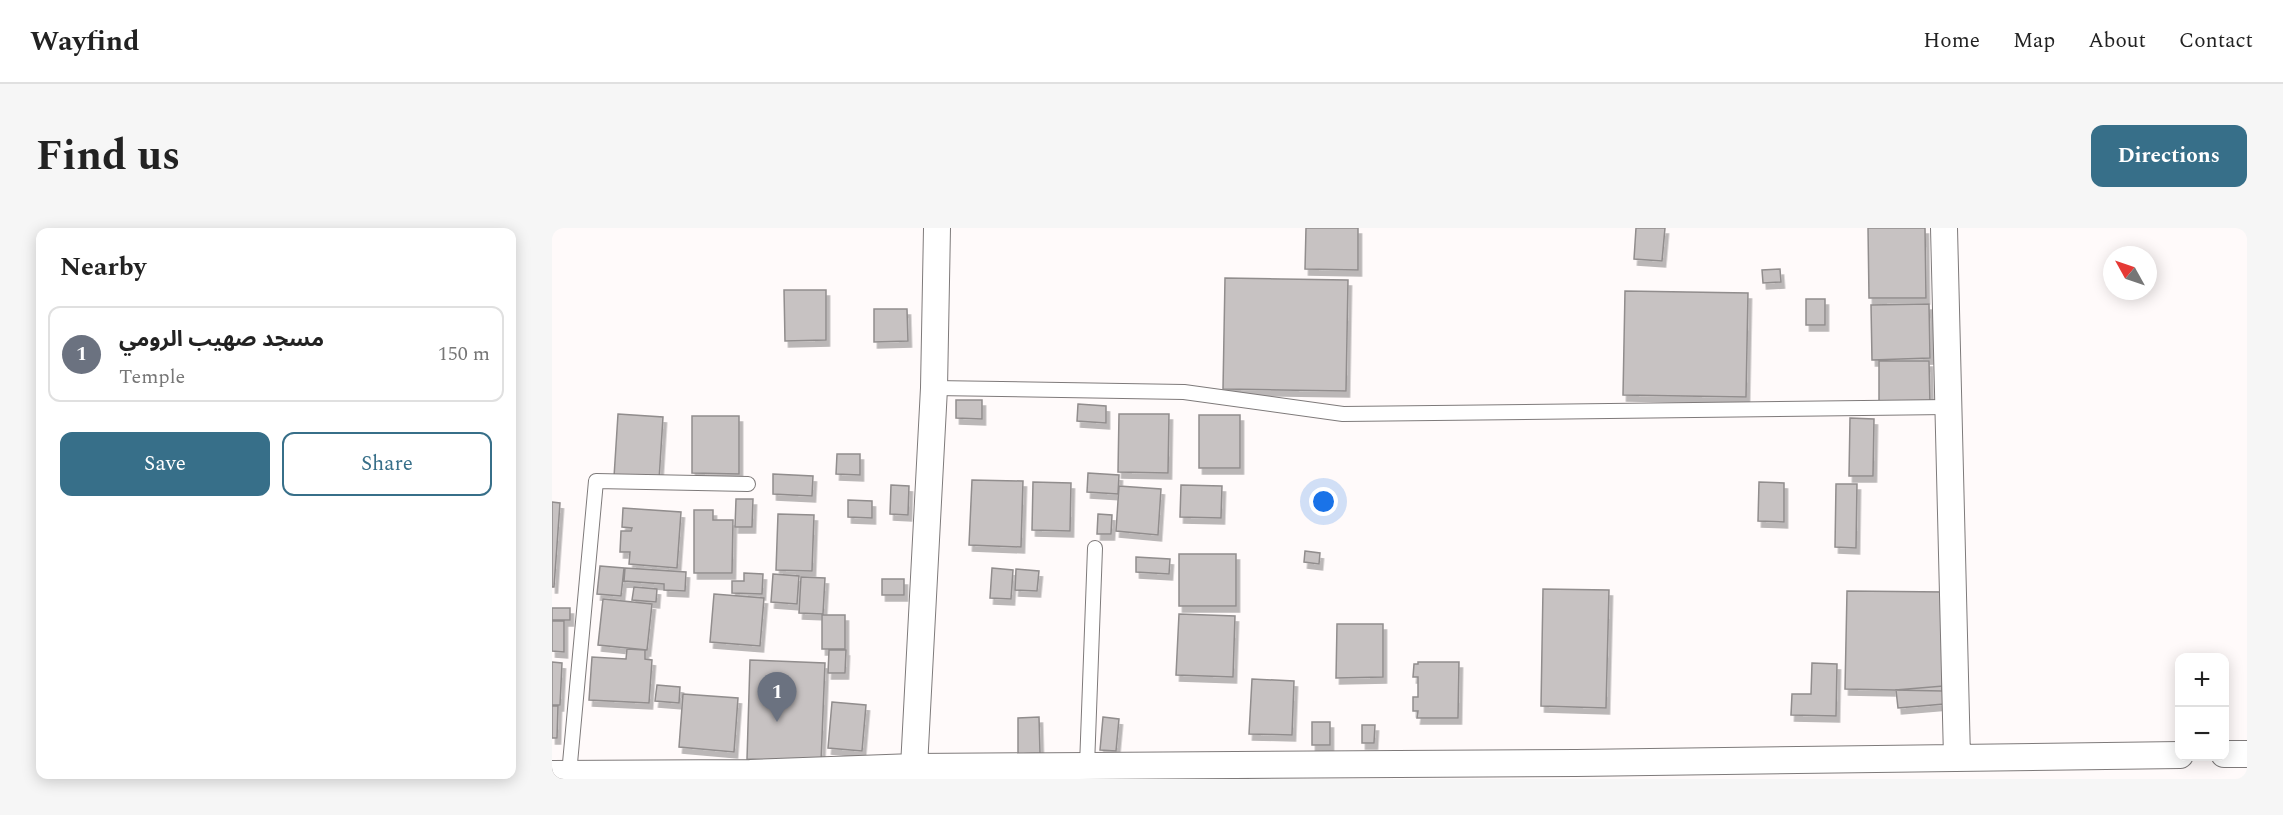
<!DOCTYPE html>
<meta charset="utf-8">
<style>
:root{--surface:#fff;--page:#f6f6f6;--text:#222;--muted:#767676;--line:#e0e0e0;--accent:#376f89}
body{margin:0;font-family:Spectral,"Noto Sans Arabic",serif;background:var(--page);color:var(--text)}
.controls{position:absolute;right:18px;bottom:18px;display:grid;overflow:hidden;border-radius:12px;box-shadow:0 3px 15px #0003}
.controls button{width:54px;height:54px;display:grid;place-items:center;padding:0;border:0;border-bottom:2px solid var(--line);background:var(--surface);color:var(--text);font:30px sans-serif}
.compass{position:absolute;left:1551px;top:18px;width:54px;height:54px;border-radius:50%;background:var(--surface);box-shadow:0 3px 15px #0003;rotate:310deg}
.you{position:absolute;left:772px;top:274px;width:21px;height:21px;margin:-15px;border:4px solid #fff;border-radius:50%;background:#1a73e8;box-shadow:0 0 0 9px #1a73e833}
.badge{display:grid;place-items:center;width:39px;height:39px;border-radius:50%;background:var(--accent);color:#fff;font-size:20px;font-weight:700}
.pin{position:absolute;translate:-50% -50px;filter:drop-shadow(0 2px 3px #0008)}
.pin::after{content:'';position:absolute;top:32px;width:21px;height:18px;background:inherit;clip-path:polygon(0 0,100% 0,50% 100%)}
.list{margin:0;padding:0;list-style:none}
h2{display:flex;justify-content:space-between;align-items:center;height:78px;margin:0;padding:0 24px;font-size:26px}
h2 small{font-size:20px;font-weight:400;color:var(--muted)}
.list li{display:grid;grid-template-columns:39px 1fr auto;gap:18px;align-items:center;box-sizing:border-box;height:96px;margin:0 12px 12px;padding:0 12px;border:2px solid var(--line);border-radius:12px}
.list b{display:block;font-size:22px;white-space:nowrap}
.list p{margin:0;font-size:20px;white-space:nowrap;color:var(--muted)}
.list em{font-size:20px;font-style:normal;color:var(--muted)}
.actions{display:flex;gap:12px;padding:18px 24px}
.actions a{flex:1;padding:14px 0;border:2px solid var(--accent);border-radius:12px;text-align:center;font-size:21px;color:var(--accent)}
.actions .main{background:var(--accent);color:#fff}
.map{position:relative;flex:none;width:1695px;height:551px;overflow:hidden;border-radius:12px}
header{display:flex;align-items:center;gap:36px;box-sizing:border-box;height:84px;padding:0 30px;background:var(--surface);border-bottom:2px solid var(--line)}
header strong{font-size:28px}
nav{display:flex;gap:33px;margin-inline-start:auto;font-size:21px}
.intro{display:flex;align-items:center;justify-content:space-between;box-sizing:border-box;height:144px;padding:0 36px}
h1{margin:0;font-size:42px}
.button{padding:15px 27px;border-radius:12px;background:var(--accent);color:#fff;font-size:21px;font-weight:700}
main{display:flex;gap:36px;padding:0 36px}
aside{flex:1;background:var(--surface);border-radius:12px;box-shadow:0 3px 15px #0003}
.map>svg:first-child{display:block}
.building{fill:#c7c2c2;stroke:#918d8d;stroke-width:1.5;filter:url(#shadow)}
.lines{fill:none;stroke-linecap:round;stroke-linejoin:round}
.service-casing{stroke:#7e7a7a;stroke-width:16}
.minor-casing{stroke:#7e7a7a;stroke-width:28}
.service{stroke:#fff;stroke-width:14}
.minor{stroke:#fff;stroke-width:26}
</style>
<header>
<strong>Wayfind</strong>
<nav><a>Home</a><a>Map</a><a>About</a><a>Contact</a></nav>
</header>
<div class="intro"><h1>Find us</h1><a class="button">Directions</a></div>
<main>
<aside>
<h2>Nearby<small></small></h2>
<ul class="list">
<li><span class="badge" style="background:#6b7280">1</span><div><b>مسجد صهيب الرومي</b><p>Temple</p></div><em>150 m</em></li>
</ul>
<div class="actions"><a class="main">Save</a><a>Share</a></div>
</aside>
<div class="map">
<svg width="1695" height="551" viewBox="0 0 1695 551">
<defs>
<filter id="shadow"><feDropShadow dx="3.5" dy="6" stdDeviation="0" flood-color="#0004"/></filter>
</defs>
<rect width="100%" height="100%" fill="#fffafa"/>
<!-- building -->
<path class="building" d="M 754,0 L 806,0 L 806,42 L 753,41 Z
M 1084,0 L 1113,0 L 1110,33 L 1082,31 Z
M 1316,0 L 1373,0 L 1374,70 L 1317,70 Z
M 1228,41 L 1229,54 L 1211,55 L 1210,42 Z
M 673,50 L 796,52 L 794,163 L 671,161 Z
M 232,62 L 274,62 L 274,112 L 233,113 Z
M 1073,63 L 1196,65 L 1194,169 L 1071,167 Z
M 1254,71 L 1273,71 L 1273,97 L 1254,97 Z
M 1377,76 L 1378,130 L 1320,132 L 1319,77 Z
M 322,81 L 355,81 L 356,113 L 322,114 Z
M 1327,133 L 1377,133 L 1378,176 L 1327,176 Z
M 404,172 L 430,172 L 430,191 L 404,190 Z
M 526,176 L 554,178 L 554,195 L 525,193 Z
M 66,186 L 111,189 L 107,252 L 62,249 Z
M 567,186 L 617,186 L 616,245 L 566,244 Z
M 647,187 L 688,187 L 688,240 L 647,240 Z
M 140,188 L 187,188 L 187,246 L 140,245 Z
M 1298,190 L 1322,191 L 1321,248 L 1297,248 Z
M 285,226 L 308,226 L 308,247 L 284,246 Z
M 536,245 L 567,247 L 566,266 L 535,264 Z
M 221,246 L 261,248 L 260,268 L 221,266 Z
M 420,252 L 471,253 L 469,319 L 417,317 Z
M 481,254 L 519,255 L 518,303 L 480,302 Z
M 1207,254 L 1232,255 L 1232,294 L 1206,293 Z
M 1284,256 L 1305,256 L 1304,320 L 1283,319 Z
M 339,257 L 357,258 L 356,287 L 338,286 Z
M 629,257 L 670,258 L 669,290 L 628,289 Z
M 567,258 L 609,261 L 606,307 L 564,303 Z
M 184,271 L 201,271 L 200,299 L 183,299 Z
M 296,272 L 320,273 L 320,290 L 296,289 Z
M 0,274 L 8,275 L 2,359 L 0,359 Z
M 71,280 L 129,284 L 125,340 L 77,336 L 78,324 L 68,324 L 69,303 L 79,303 L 80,300 L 70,299 Z
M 142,282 L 161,282 L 161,292 L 181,292 L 180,345 L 142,345 Z
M 226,286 L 262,287 L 260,343 L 224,342 Z
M 546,286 L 560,287 L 559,306 L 545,306 Z
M 753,323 L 768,325 L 767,336 L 752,334 Z
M 627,326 L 684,326 L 684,378 L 627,378 Z
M 584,329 L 618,331 L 617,346 L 584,344 Z
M 48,338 L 72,340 L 69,368 L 45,366 Z
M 73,340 L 134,344 L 133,363 L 112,362 L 112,356 L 72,353 Z
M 440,340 L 461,342 L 459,371 L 438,370 Z
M 464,341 L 487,343 L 485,363 L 463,362 Z
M 192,345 L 211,346 L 210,366 L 180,365 L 180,353 L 192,353 Z
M 221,346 L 247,348 L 245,376 L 219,374 Z
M 249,349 L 273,350 L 271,386 L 247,385 Z
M 330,351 L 352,351 L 352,367 L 330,367 Z
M 82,359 L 105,361 L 104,374 L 80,372 Z
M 991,361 L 1057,362 L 1054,480 L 989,478 Z
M 1295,363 L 1393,364 L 1390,463 L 1293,461 Z
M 162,366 L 212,370 L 208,418 L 158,414 Z
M 51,371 L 100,376 L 95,422 L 46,417 Z
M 0,380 L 18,380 L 18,392 L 0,392 Z
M 627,386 L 683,388 L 681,449 L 624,447 Z
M 270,387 L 293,387 L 293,421 L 270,421 Z
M 0,393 L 12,393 L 12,424 L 0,423 Z
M 785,396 L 831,396 L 831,449 L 784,450 Z
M 75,421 L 93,422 L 93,431 L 100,432 L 97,475 L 37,472 L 40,429 L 74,431 Z
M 277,422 L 294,422 L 293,445 L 276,445 Z
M 198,432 L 273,435 L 269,534 L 195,531 Z
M 0,434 L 10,435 L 8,477 L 0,477 Z
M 866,434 L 907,434 L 906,490 L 865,490 L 866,483 L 861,483 L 861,469 L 866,469 L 866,449 L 861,449 L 862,436 L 866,436 Z
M 1260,435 L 1285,436 L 1284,488 L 1239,487 L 1240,466 L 1259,466 Z
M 700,451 L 742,453 L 740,507 L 697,506 Z
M 105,457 L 128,459 L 127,475 L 103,473 Z
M 1391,458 L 1392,476 L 1346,480 L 1344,462 Z
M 131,466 L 186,470 L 182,524 L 127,519 Z
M 280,474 L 314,477 L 310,523 L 276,520 Z
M 0,478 L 6,478 L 5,510 L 0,510 Z
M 487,489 L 488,525 L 466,526 L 466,490 Z
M 551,489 L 567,491 L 564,523 L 548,522 Z
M 760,494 L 778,494 L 778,517 L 760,517 Z
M 810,497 L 823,497 L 822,515 L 810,515 Z"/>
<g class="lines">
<defs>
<path id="service" d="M 382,160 L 632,164 L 791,186 L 1396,179
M 535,538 L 543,320
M 17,546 L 44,253 L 196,256"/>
<path id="minor" d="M 1392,0 L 1405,530
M 1672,526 L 1695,526
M 362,539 L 382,160 L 385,0
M 0,546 L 198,545 L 362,539 L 1024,535 L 1628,527"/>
</defs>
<!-- service casing -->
<use href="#service" class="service-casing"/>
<!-- minor casing -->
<use href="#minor" class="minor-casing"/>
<!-- service -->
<use href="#service" class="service"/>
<!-- minor -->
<use href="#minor" class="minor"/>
</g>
</svg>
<div class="controls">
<button>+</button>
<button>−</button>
</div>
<svg class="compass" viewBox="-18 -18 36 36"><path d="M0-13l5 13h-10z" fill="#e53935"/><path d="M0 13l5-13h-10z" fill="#767676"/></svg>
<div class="you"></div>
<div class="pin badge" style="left:225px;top:494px;background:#6b7280">1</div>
</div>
</main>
